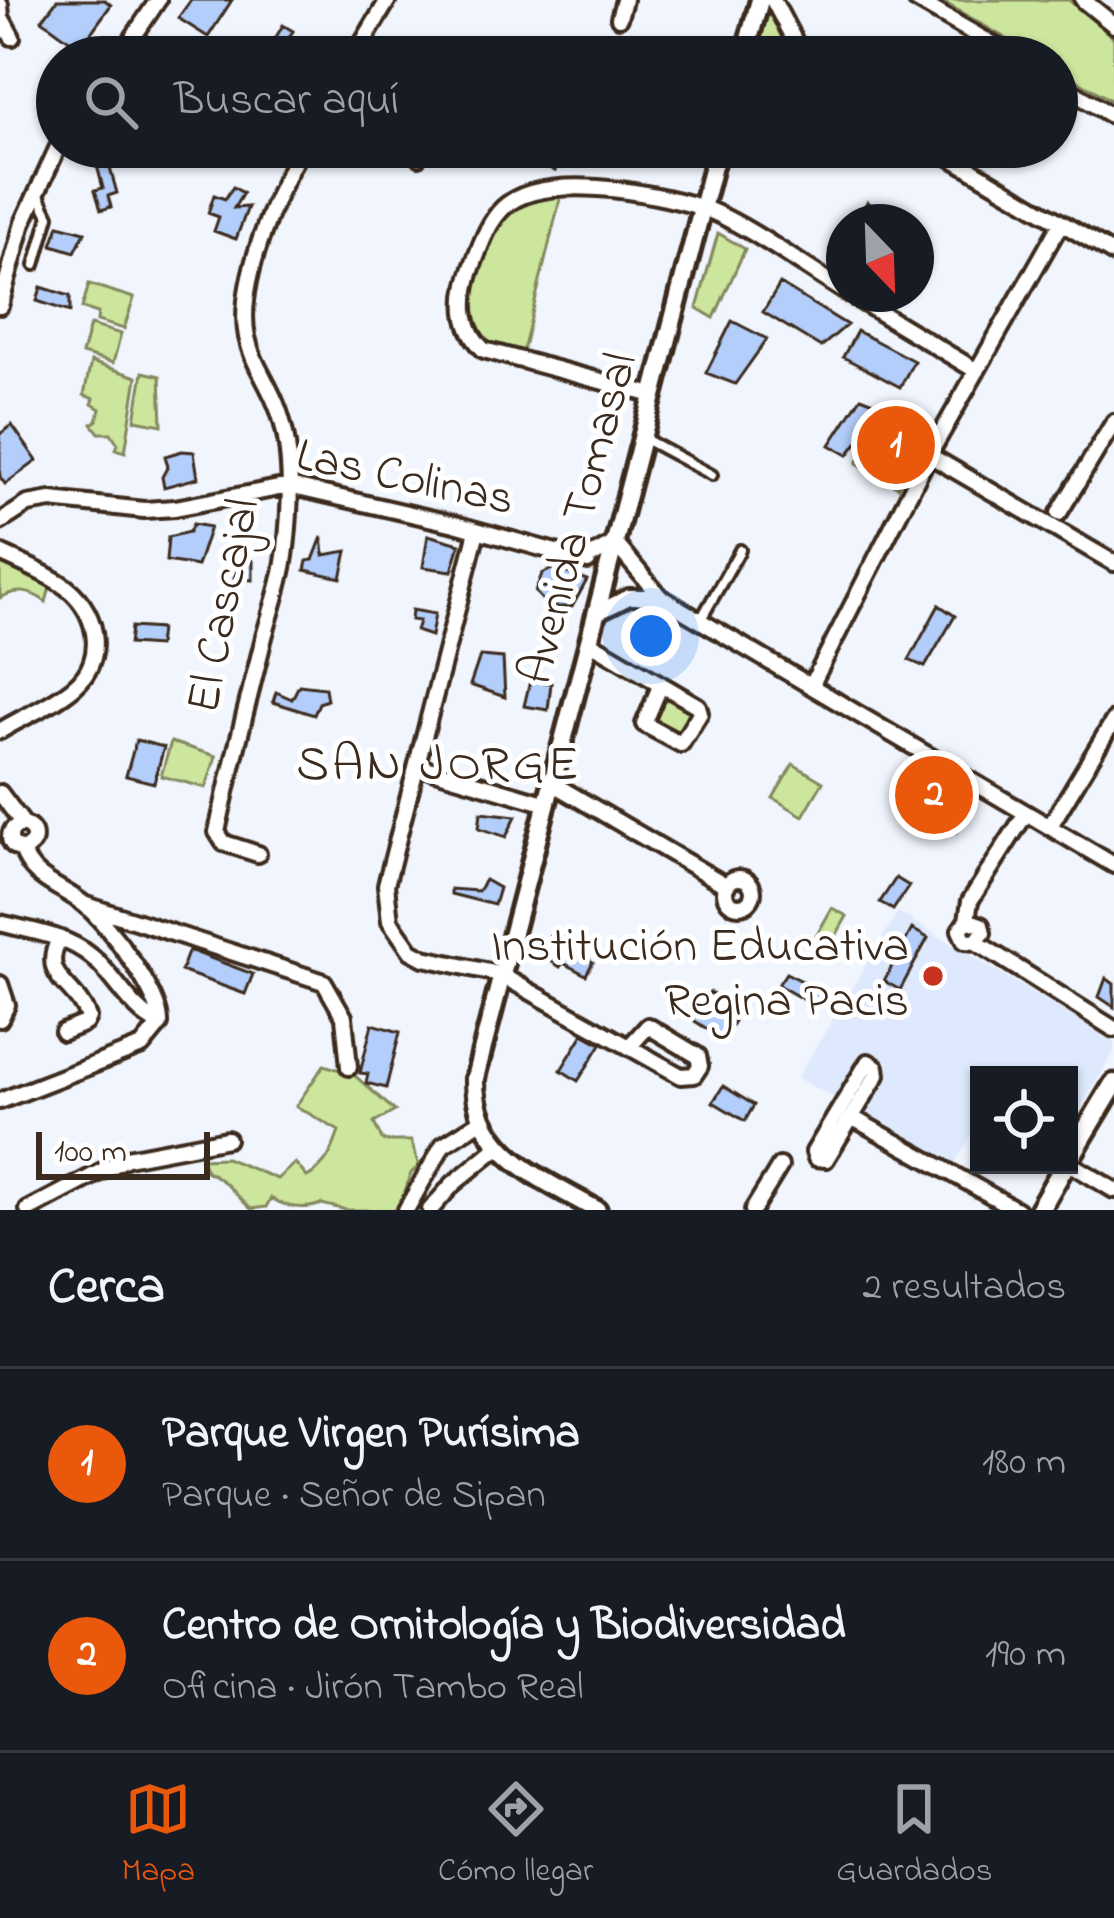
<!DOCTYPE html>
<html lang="es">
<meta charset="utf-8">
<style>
:root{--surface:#171b24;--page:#20242c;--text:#f1f3f6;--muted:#9ea1a6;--line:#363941;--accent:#ea580c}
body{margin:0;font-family:"Indie Flower",sans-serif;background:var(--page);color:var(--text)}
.controls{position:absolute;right:36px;bottom:36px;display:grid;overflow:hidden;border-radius:0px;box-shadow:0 3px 9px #0004}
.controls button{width:108px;height:108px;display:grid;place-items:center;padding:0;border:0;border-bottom:3px solid var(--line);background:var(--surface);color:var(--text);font:60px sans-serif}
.compass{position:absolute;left:826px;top:204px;width:108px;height:108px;border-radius:50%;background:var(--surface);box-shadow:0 3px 9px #0004;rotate:157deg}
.scale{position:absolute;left:36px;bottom:30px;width:174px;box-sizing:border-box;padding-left:12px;border:6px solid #3b2a1e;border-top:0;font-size:33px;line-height:42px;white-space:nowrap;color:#3b2a1e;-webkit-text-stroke:9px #fff;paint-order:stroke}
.you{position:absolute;left:651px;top:636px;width:42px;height:42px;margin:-30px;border:9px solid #fff;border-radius:50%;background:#1a73e8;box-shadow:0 0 0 18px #1a73e833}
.badge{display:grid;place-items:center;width:78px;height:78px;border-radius:50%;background:var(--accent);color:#fff;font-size:39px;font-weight:700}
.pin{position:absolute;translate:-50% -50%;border:6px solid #fff;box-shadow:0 3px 12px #0006}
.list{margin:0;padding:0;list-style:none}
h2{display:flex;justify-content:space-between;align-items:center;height:156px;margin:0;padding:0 48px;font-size:51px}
h2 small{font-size:39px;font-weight:400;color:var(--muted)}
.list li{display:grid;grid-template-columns:78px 1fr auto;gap:36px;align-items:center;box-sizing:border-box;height:192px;padding:0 48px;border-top:3px solid var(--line)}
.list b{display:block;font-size:45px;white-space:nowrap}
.list p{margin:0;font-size:39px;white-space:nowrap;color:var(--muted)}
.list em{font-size:39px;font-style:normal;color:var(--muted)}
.icon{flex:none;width:66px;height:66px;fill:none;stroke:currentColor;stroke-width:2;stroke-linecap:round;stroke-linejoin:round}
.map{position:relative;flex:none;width:1114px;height:1210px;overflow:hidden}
.search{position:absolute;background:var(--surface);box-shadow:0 3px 9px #0004;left:36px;right:36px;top:36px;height:132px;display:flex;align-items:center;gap:30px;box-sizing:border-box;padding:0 42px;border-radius:66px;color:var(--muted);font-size:45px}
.sheet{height:540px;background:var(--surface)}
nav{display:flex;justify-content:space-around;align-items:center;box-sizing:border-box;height:168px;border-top:3px solid var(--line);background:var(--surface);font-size:33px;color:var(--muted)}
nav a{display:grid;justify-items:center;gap:6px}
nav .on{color:var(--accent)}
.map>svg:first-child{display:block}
.built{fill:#dee9fd}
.green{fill:#cde69d;stroke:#84885e;stroke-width:3}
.building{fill:#b3cefb;stroke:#3b2a1e;stroke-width:3}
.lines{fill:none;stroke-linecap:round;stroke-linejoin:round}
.service-casing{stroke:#3b2a1e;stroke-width:16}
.minor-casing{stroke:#3b2a1e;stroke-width:22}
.tertiary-casing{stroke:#3b2a1e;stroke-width:26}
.secondary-casing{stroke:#3b2a1e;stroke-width:27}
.service{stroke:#fff;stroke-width:8}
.minor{stroke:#fff;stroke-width:14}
.tertiary{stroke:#fff;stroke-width:16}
.secondary{stroke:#fff;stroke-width:18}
.poi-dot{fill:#c8321e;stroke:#fff;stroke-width:4.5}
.labels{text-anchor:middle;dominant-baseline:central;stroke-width:10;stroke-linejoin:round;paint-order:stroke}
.street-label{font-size:48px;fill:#3b2a1e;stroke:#fff}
.poi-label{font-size:48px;fill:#3b2a1e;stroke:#fff;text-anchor:end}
.neighbourhood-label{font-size:51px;letter-spacing:3px;fill:#3b2a1e;stroke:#fff}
</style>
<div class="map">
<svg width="1114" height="1210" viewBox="0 0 1114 1210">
<rect width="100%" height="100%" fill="#f0f5fe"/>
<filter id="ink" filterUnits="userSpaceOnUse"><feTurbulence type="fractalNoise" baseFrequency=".00833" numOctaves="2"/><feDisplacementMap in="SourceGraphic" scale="24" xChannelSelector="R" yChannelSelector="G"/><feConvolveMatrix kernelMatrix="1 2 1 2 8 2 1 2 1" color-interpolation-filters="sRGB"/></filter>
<g filter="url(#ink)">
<!-- built -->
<path class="built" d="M 898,912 L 1114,1041 L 1114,1051 L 1069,1128 L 1069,1075 L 979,1075 L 979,1123 L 955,1163 L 797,1078 Z"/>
<!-- green -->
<path class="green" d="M 940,0 L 1069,0 L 1114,38 L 1114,102 L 1057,68 L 1057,57 L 1038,57 Z
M 772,11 L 797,57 L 751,57 L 764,12 Z
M 547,193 L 561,195 L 523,351 L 490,343 C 460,315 472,279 486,246 C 491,235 495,222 504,213 C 516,203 533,199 547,193 Z
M 718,233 L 745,249 L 714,318 L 697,308 Z
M 89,284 L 134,298 L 124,329 L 97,321 L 98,313 L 82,308 Z
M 90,325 L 121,334 L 113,363 L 82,354 Z
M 91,362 L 137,377 L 125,452 L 116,449 L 118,444 L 111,433 L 99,433 L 92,424 L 97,421 L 100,409 L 92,404 L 94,399 L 84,395 Z
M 143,372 L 160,376 L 162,425 L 135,420 Z
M 894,402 L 935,426 L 898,487 L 857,463 Z
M 0,564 L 50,587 L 46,602 C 31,591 17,588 0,598 Z
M 664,693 L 697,711 L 680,741 L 648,723 Z
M 171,742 L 216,756 L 206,788 L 161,776 Z
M 793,764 L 823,782 L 803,816 L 773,798 Z
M 832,908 L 847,916 L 829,948 L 814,940 Z
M 324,1065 L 353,1074 L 395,1111 L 374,1123 L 383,1141 L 411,1141 L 419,1166 L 411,1173 L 398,1210 L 346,1210 L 322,1204 C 305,1210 287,1208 271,1198 L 266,1207 L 251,1209 C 234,1194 227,1180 206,1171 L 201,1159 L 226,1158 L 277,1179 L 295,1163 L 307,1177 C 326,1167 333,1150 339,1131 L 296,1106 Z"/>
<!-- building -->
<path class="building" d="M 57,0 L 105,0 L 111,5 L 80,48 L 42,20 Z
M 191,0 L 232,0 L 208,37 L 178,18 Z
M 283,25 L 293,31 L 285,44 L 301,54 L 308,42 L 335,57 L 278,57 L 268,51 Z
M 101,147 L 115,147 L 118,159 L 108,161 L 117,193 L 108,196 L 111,207 L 101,210 L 95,190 L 103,188 L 95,158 L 103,156 Z
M 545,147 L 556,147 L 556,151 L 562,152 L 555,171 L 542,164 Z
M 233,187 L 243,193 L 234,208 L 248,207 L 236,239 L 214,231 L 219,217 L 208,213 L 214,195 L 225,199 Z
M 867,202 L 892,222 L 855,222 Z
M 59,225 L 85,232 L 75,252 L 52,245 Z
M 780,284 L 847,325 L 821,347 L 763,312 Z
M 41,287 L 70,296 L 70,312 L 37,301 Z
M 732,321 L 767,339 L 735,384 L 706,373 Z
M 857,331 L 914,361 L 900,387 L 843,357 Z
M 861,397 L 884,406 L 848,455 L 830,445 Z
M 12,425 L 37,461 L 5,484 L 0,477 L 0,434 Z
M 182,451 L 194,452 L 198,478 L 164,487 L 162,477 L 168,466 L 165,456 Z
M 193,524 L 210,527 L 197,566 L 166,561 L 168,537 L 189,532 Z
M 428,535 L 460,544 L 452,571 L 423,567 Z
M 322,537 L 324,555 L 347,551 L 341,578 L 305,570 L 307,561 L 313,560 Z
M 242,557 L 253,561 L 253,580 L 234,578 Z
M 554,568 L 587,580 L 572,607 L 549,607 L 535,592 L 542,574 Z
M 939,605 L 955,616 L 925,667 L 909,660 Z
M 412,610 L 435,614 L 431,636 L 416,631 L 419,621 L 411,620 Z
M 131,627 L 160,629 L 158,646 L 129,644 Z
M 480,656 L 503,658 L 505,697 L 470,685 Z
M 530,681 L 551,683 L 548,710 L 524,706 Z
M 299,685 L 325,688 L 327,700 L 319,703 L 314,715 L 273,702 L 276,692 L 292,699 Z
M 136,740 L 164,747 L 154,783 L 126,776 Z
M 934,787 L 971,809 L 957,832 L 920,810 Z
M 481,812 L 516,816 L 506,837 L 479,828 Z
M 896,878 L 909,886 L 893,910 L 880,902 Z
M 485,880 L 499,888 L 494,905 L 451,894 L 451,889 L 478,891 Z
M 912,929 L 928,938 L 900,990 L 884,981 Z
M 553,931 L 575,945 L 571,950 L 593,962 L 586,975 L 563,963 L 560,967 L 539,953 Z
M 189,950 L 253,974 L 245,994 L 181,971 Z
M 786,973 L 824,992 L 816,1007 L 778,985 Z
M 1106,978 L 1114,984 L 1114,1007 L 1099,997 Z
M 710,992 L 727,1002 L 720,1013 L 734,1021 L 723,1039 L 693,1020 Z
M 372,1024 L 400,1032 L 386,1088 L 366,1083 L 368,1074 L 360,1073 Z
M 583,1034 L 601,1044 L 578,1081 L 561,1070 Z
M 723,1086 L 754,1105 L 745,1121 L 713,1102 Z"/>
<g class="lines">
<defs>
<path id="service" d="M 401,147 L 419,160
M 35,265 L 49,216 L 37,191
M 643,438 L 712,475
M 700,621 L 740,550"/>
<path id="minor" d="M 773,0 L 803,57
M 916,0 L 1015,57
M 1083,0 L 1114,25
M 0,5 L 1,17 L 12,37
M 619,18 L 624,0
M 120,57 L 158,0
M 354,57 L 388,0
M 1057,82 L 1114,117
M 933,147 L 1114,254
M 849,294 L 975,370
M 0,306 L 23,223 L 58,147
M 653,395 L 484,350 C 460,327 461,296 473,265 C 481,245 487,224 503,208 C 542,171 652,192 700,207 C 739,219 806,268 844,291
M 929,455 L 1114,563
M 1059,513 L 1114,422
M 0,522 L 28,504 L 51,500 L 144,510 L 175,508 L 289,486 L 455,524 L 588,561
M 477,531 L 386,885 L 390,921 L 411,951 L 424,958 L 499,974 L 681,1076 L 694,1075 L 700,1066 L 698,1056 L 648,1026 L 629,1047
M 0,553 C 20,562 41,571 60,583 C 97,606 109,658 74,687 C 53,705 24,716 0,731
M 584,560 L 615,543 L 660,597 L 1114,865
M 597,613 L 629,597 L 660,597
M 589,642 L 698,706 L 700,713 L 681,744 L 644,724 L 661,684
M 811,686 L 929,455 L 1061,223
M 418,766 L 544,803
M 550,782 L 727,886
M 0,793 L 24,825
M10 837a12 12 0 1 1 24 0a12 12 0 1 1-24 0Z
M 1050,826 L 1114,720
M 258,854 L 224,843 L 217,832 C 231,767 248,702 264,637 C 272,608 283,578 286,548 C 291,503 294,446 276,404 C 267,381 252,362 247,337 C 236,284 276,193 302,147
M725 892a14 14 0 1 1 28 0a14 14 0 1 1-28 0Z
M 86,905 L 324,982 L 344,1017 L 349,1067
M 967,920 L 970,901 L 1026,813
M 0,923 C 30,931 66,935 91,956 C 115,975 131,1012 160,1024
M 59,939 C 39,979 75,982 88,1017 L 85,1023 L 63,1032
M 976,942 L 983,933 L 981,925 L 967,920 L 960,930 L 965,941 L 976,942 L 1114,1029
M 0,984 L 7,1005 L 0,1019
M 868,1062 L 876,1067 L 877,1075 L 826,1159 L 816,1158 L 814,1152 Z
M 0,1101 L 142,1046 L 160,1024 C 162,995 108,924 85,905 C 62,886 31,880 22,849
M 853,1118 L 1017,1210
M 1069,1163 L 1114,1190
M 28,1210 L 127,1158 L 227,1139
M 406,1210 L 443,1145 L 481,1121
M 430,1210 L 453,1184 L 498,1147
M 753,1210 L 780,1166"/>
<path id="tertiary" d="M 744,57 L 760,0
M 597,1210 C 541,1178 473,1153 475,1078 L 718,147"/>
<path id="secondary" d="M 1069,1159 L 1114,1084
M 1039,1210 L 1065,1165"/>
</defs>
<!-- service casing -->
<use href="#service" class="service-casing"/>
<!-- minor casing -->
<use href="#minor" class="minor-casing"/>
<!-- tertiary casing -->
<use href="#tertiary" class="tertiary-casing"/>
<!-- secondary casing -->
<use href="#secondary" class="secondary-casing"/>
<!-- service -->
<use href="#service" class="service"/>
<!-- minor -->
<use href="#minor" class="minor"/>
<!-- tertiary -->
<use href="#tertiary" class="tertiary"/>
<!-- secondary -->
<use href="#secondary" class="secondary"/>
</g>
</g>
<!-- markers -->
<circle class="poi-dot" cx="933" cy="976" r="12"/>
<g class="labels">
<!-- street labels -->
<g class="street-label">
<text transform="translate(405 479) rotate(12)">Las Colinas</text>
<text transform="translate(580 519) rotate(-75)">Avenida Tomasal</text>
<text transform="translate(225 606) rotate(-79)">El Cascajal</text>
</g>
<!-- poi labels -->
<g class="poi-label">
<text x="909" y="948">Institución Educativa<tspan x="909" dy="55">Regina Pacis</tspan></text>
</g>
<!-- neighbourhood labels -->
<g class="neighbourhood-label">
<text x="439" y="766">SAN JORGE</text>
</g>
</g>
</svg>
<div class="controls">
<button><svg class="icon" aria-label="locate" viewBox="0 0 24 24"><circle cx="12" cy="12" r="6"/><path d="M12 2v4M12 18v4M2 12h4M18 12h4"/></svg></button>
</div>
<svg class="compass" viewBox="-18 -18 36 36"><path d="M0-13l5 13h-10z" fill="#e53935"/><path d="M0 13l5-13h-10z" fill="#9ea1a6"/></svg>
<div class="scale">100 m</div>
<div class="you"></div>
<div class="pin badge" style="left:896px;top:445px">1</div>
<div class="pin badge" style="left:934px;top:795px">2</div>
<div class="search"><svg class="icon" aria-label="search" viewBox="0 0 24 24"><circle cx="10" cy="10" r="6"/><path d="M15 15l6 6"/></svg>Buscar aquí</div>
</div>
<section class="sheet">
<h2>Cerca<small>2 resultados</small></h2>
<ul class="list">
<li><span class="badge">1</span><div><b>Parque Virgen Purísima</b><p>Parque · Señor de Sipan</p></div><em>180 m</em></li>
<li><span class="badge">2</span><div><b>Centro de Ornitología y Biodiversidad</b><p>Oficina · Jirón Tambo Real</p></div><em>190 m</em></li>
</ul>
</section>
<nav>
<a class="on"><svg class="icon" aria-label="map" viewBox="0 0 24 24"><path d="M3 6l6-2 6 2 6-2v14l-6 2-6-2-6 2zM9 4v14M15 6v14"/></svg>Mapa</a>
<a><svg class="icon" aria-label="directions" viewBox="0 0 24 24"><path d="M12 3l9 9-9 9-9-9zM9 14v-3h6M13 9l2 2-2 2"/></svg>Cómo llegar</a>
<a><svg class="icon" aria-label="saved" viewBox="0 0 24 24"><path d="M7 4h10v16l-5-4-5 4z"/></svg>Guardados</a>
</nav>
